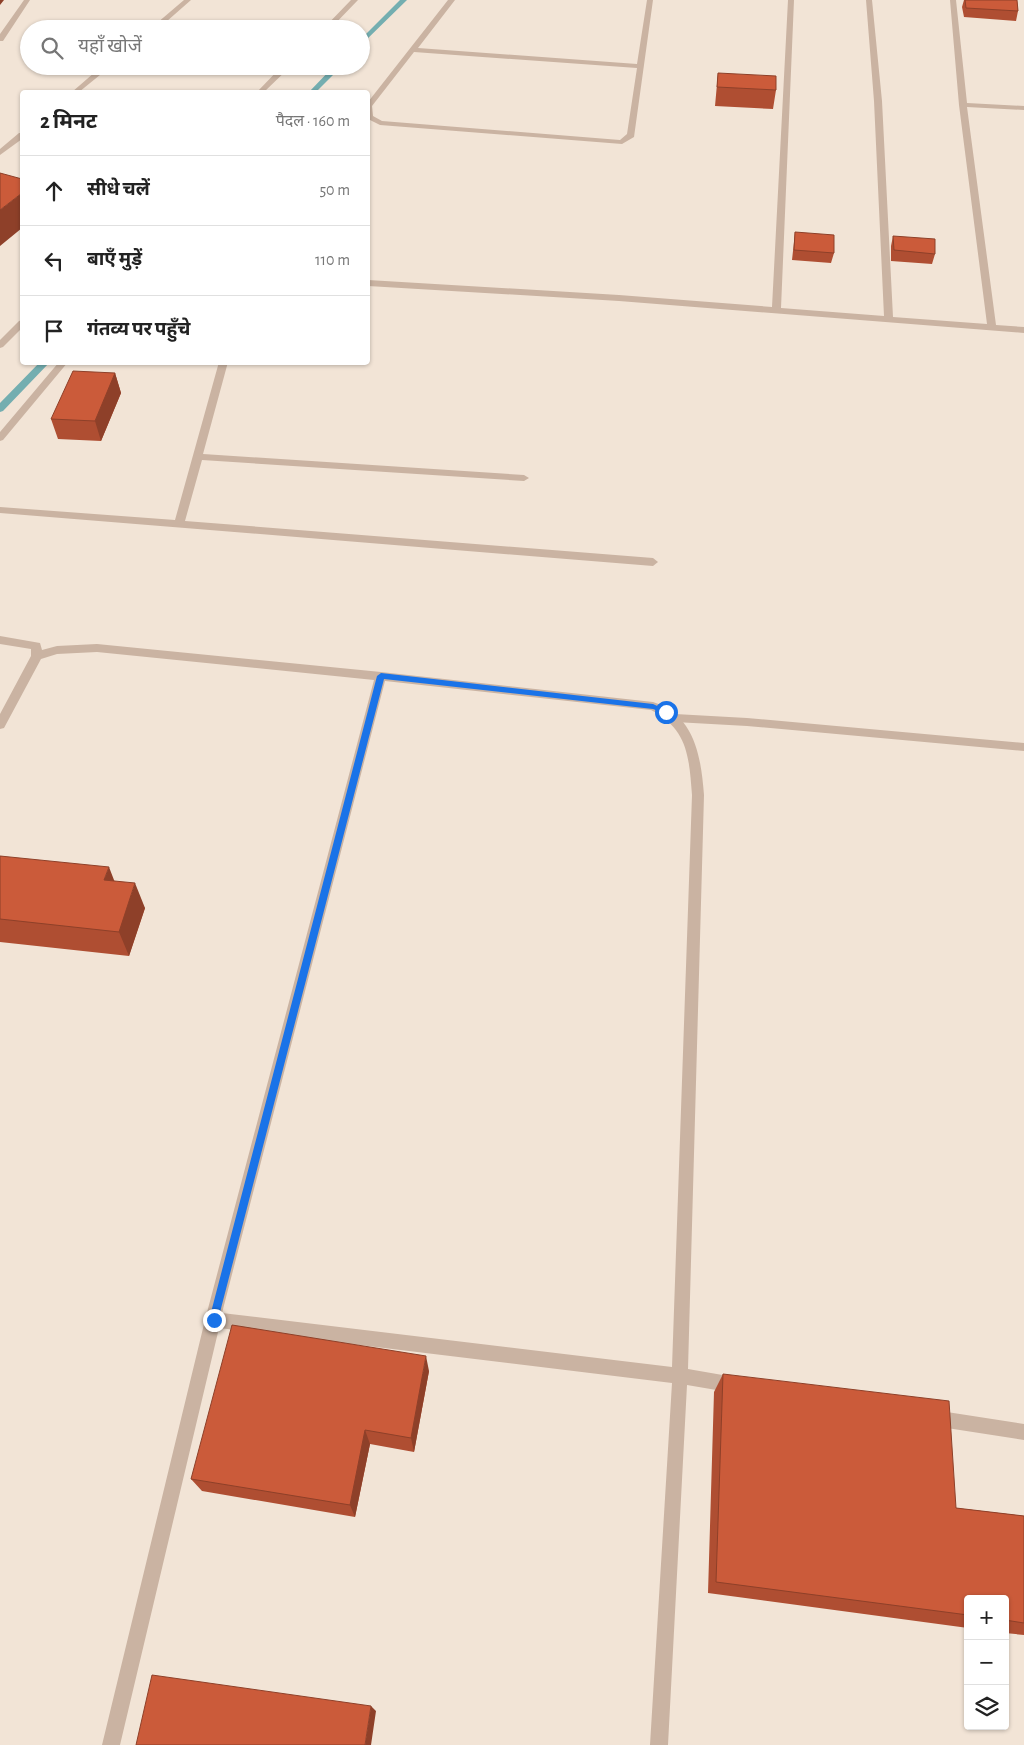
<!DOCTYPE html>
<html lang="hi">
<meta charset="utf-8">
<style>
:root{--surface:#fff;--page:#f6f6f6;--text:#222;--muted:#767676;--line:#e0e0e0}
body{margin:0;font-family:"Alegreya Sans","Noto Sans Devanagari",sans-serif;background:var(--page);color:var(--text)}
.controls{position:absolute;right:15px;bottom:15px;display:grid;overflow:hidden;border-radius:5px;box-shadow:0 1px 4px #0004}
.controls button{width:45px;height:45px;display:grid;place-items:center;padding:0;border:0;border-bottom:1px solid var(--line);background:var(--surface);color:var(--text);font:25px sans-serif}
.stop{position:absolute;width:15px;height:15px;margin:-11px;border:4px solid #1a73e8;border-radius:50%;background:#fff}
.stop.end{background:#1a73e8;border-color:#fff;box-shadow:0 1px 5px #0008}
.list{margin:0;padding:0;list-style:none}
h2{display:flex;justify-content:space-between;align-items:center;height:65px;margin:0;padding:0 20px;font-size:21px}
h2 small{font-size:16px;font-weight:400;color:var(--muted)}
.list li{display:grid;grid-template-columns:32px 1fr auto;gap:15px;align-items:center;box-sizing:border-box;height:70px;padding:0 20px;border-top:1px solid var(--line)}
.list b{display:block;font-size:19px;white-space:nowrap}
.list em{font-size:16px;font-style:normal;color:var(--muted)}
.icon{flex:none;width:28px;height:28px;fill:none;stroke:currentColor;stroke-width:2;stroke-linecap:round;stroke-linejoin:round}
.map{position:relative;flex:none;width:1024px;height:1745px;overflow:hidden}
.search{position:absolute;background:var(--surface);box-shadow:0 1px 4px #0004;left:20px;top:20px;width:350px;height:55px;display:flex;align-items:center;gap:12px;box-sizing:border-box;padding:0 18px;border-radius:28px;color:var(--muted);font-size:19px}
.panel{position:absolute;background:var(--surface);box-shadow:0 1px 4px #0004;left:20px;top:90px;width:350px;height:275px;border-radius:5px}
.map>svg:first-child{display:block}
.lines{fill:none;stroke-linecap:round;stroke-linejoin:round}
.stream{fill:#74aeb0;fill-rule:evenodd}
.lane{fill:#cab3a2;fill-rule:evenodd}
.street{fill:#cab3a2;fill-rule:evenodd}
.wall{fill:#af4e32}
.shaded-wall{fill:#8e4029}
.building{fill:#cb5b3a;stroke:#8e4029}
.route{fill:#1a73e8}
</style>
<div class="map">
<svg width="1024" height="1745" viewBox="0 0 1024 1745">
<rect width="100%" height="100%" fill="#f2e4d6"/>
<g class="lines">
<!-- stream -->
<path class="stream" d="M 400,0 L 407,0 L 361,45 L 361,39 Z
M 334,66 L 342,66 L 316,92 L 309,92 Z
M 40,362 L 50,362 L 3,411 L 0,412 L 0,403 Z"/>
<!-- lane -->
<path class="lane" d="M 675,714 L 747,718 L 1024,743 L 1024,751 L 747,726 L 675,722 L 669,718 Z"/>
<!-- street -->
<path class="street" d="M 24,0 L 30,0 L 3,41 L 0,41 L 0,34 Z
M 184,0 L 191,0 L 158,29 L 150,29 Z
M 351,0 L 358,0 L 330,29 L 323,29 Z
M 448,0 L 455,0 L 418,48 L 637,64 L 647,0 L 653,0 L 634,137 L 622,144 L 380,125 L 368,119 L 368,102 ZM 414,52 L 637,68 L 627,134 L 620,140 L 382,121 L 373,116 L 372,106 Z
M 788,0 L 794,0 L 781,308 L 884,316 L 874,101 L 866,0 L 872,0 L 882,101 L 893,317 L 987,324 L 959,105 L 950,0 L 956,0 L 967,103 L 1024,106 L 1024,110 L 967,107 L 996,325 L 1024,327 L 1024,333 L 619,301 L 368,286 L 368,280 L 619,295 L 772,307 Z
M 102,66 L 111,66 L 79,92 L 72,92 Z
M 282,66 L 291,66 L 264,92 L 257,92 Z
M 19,133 L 22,133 L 22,139 L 0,155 L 0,149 Z
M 22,320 L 22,328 L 3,347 L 0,348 L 0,340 L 19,321 Z
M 59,362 L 68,362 L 3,440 L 0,441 L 0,432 Z
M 219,362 L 228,362 L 203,454 L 524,475 L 529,478 L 524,481 L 202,460 L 185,521 L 653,558 L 658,562 L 653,566 L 0,513 L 0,507 L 175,520 Z
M 0,636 L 40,643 L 42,650 L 57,646 L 97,644 L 381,672 L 653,702 C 695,715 701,757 704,795 L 688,1369 L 734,1377 L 740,1379 L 742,1385 L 740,1391 L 734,1393 L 687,1385 L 668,1745 L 650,1745 L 672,1383 L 219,1328 L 120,1745 L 102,1745 L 205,1320 L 374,680 L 97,652 L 57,654 L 41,659 L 4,728 L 0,729 L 0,714 L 31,656 L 31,649 L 0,644 ZM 385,681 L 651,710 C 688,729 689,757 692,795 L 672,1367 L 222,1313 Z
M 934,1410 L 1024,1424 L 1024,1440 L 934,1426 L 928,1424 L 926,1418 L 928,1412 Z"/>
</g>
<!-- wall -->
<path class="wall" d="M 964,0 L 1017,0 L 1018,11 L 1016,21 L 964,17 L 962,7 Z
M 718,73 L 776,90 L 773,109 L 715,106 Z
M 795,232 L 834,253 L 831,263 L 792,260 L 794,242 Z
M 893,236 L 935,254 L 932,264 L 891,261 L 891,246 Z
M 115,373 L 121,393 L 101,441 L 58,439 L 51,419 Z
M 0,856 L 115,881 L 145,908 L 129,956 L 0,942 Z
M 429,1371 L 414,1452 L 370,1444 L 355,1517 L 202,1491 L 191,1479 Z
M 723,1374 L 956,1508 L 1024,1516 L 1024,1635 L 1005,1633 L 1005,1599 L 968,1599 L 968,1628 L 708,1593 L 714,1392 Z"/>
<!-- shaded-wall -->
<path class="shaded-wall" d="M 0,0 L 4,0 L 0,5 Z
M 22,193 L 22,228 L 0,246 L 0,210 Z
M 115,373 L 121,393 L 101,441 L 95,421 Z
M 109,867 L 119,893 L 104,880 Z
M 135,883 L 145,908 L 129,956 L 119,932 Z
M 426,1356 L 429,1371 L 414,1452 L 411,1438 Z
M 365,1430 L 370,1444 L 355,1517 L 350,1505 Z
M 371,1706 L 376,1711 L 371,1745 L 365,1745 Z"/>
<!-- building -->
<path class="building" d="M 965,0 L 1017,0 L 1018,11 L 966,8 Z
M 718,73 L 776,76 L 776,90 L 717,87 Z
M 0,173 L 22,179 L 22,193 L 0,210 Z
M 795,232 L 834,235 L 834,253 L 794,250 Z
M 893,236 L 935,239 L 935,254 L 894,250 Z
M 73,371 L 115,373 L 95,421 L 51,419 Z
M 0,856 L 109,867 L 104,880 L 135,883 L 119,932 L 0,919 Z
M 232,1325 L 426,1356 L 411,1438 L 365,1430 L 350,1505 L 191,1479 Z
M 723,1374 L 949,1401 L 956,1508 L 1024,1516 L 1024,1623 L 1005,1620 L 1005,1599 L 968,1599 L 968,1615 L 716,1582 Z
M 152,1675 L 371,1706 L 365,1745 L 136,1745 Z"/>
<!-- route -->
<path class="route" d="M 381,673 L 653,704 L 670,712 L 666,714 L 653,709 L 384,679 L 218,1320 L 214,1325 L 209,1320 L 377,676 Z"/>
</svg>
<div class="controls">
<button>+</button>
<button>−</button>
<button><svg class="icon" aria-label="layers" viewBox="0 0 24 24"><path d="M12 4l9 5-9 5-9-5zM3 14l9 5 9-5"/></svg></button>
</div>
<div class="stop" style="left:666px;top:712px"></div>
<div class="stop end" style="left:214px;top:1320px"></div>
<div class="search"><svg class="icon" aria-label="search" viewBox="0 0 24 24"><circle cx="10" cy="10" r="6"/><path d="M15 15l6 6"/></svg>यहाँ खोजें</div>
<section class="panel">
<h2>2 मिनट<small>पैदल · 160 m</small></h2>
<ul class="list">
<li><svg class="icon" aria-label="ahead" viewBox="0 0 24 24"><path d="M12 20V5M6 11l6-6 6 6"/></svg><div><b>सीधे चलें</b></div><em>50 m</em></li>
<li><svg class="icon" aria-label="left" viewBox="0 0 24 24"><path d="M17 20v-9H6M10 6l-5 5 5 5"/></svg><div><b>बाएँ मुड़ें</b></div><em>110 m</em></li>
<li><svg class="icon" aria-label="arrive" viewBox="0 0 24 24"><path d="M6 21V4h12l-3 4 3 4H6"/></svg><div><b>गंतव्य पर पहुँचे</b></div></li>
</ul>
</section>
</div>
